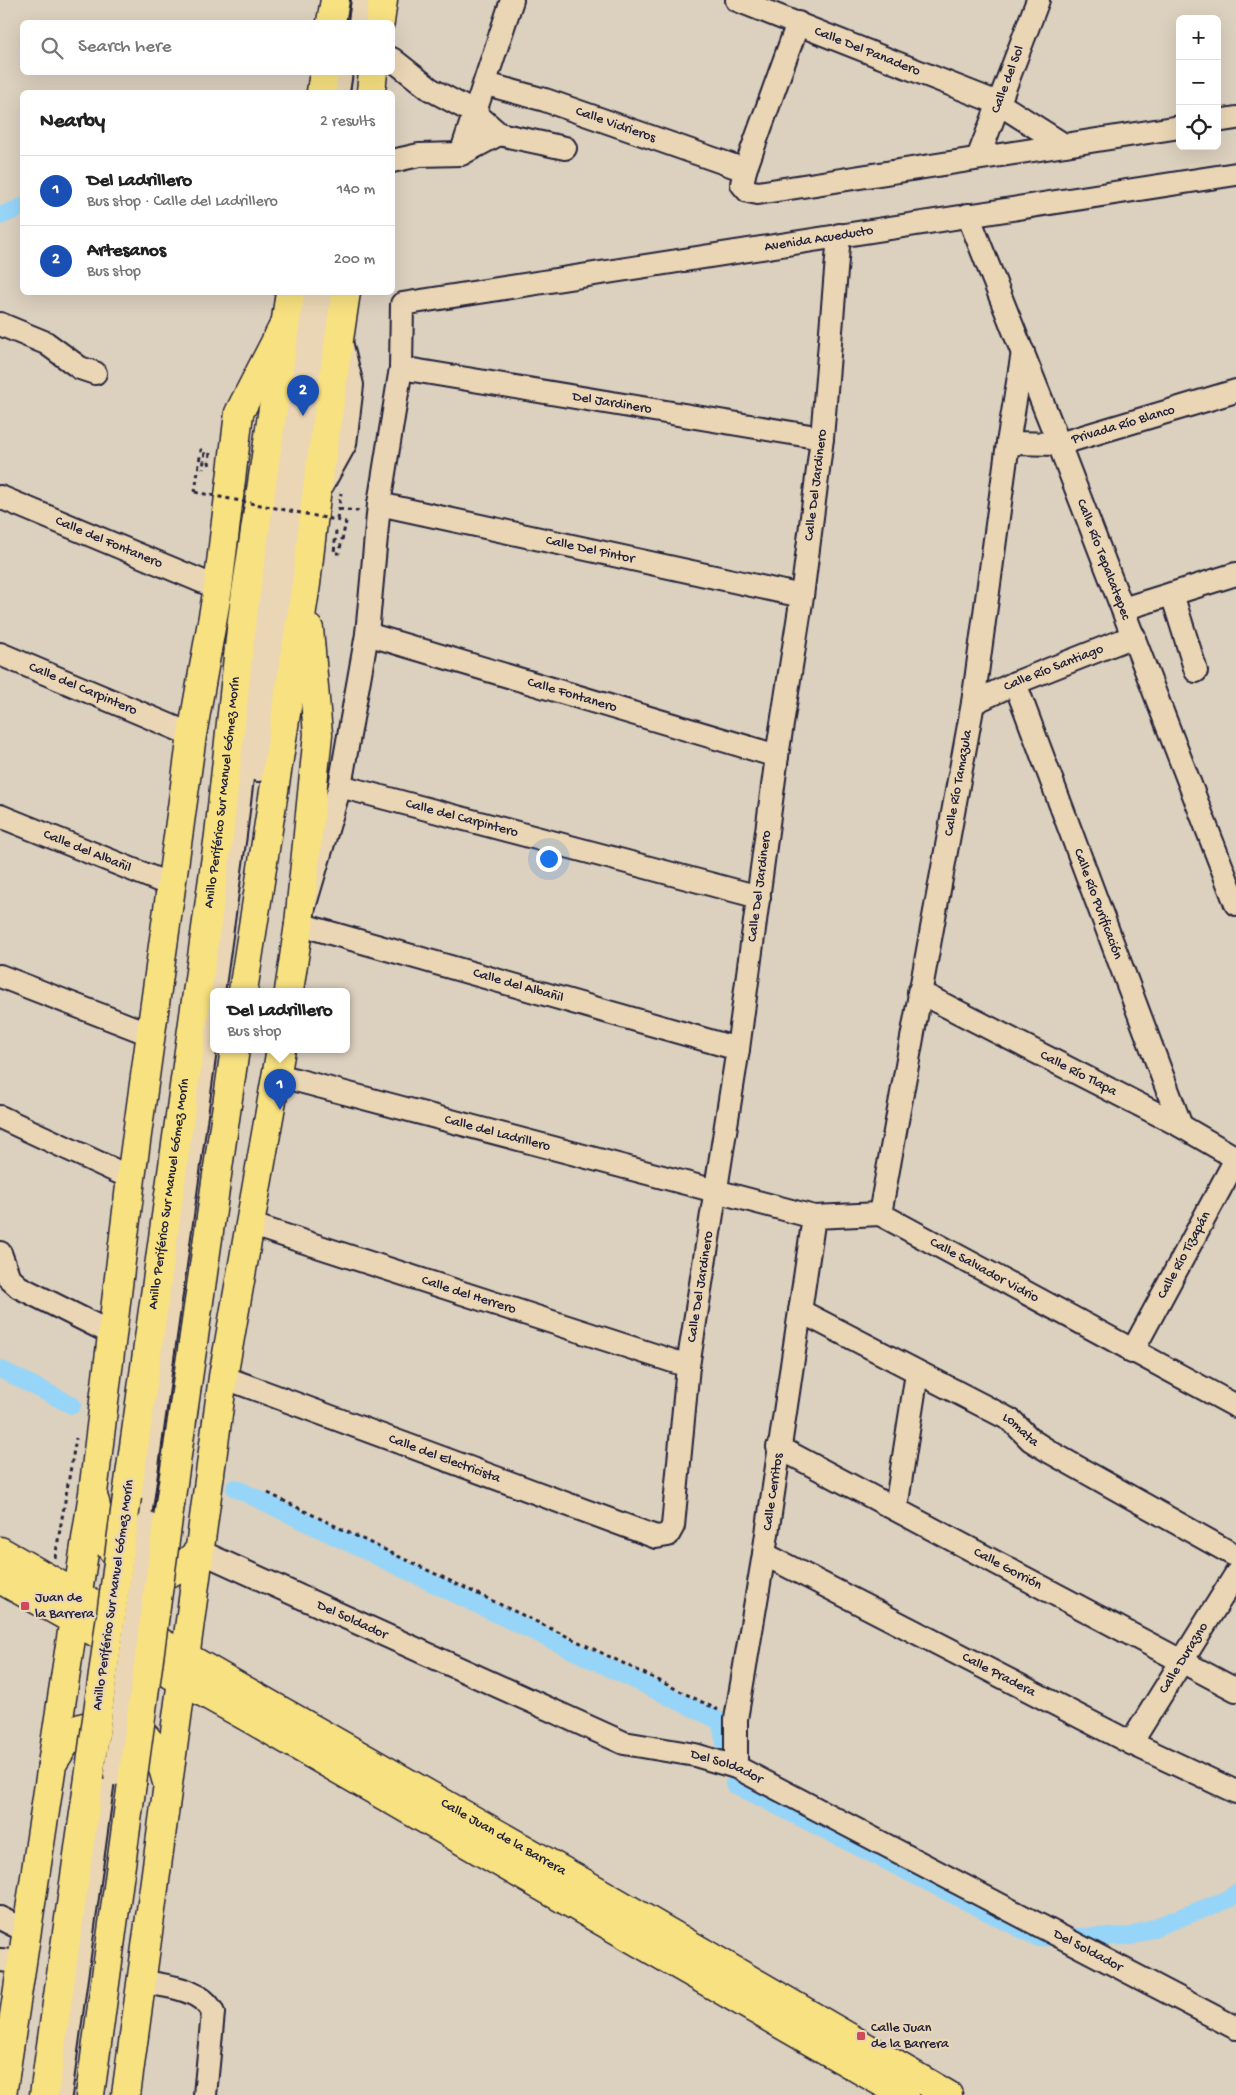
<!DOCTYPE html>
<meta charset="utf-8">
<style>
:root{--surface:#fff;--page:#f2f2f2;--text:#222;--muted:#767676;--line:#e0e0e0;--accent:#d1495b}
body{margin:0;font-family:"Gochi Hand",sans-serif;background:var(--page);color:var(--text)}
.controls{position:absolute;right:15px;top:15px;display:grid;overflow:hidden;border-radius:8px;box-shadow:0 5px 20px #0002}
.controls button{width:45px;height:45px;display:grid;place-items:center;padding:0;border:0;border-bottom:1px solid var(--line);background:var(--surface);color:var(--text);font:25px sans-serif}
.you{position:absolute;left:548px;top:858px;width:18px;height:18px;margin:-12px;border:4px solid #fff;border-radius:50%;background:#1a73e8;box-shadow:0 0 0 8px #1a73e833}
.badge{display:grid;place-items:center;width:32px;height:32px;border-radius:50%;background:var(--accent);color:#fff;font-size:16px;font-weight:700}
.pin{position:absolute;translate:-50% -41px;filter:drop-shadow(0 1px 2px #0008)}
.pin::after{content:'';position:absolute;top:26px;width:18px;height:15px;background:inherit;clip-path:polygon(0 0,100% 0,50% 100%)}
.popup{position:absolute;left:210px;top:988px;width:140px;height:65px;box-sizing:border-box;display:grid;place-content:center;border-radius:8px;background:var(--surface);filter:drop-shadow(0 1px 4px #0005);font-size:16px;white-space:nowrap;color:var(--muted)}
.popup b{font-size:19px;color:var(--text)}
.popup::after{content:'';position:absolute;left:50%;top:100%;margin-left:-10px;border:10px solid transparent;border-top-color:var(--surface)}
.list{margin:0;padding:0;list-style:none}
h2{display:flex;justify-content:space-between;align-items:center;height:65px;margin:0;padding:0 20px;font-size:21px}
h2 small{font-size:16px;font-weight:400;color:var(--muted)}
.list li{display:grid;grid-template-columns:32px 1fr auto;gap:15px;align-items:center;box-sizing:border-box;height:70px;padding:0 20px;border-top:1px solid var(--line)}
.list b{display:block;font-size:19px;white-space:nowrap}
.list p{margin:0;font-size:16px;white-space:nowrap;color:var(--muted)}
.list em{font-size:16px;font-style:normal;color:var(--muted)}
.icon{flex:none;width:28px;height:28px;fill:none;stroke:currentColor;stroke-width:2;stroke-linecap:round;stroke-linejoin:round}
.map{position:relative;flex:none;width:1236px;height:2095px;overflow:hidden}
.search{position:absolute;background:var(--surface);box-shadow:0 5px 20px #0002;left:20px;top:20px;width:375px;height:55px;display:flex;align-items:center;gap:12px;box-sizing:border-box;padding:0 18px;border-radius:8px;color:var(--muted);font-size:19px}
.panel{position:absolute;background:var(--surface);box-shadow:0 5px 20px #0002;left:20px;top:90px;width:375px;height:205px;border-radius:8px}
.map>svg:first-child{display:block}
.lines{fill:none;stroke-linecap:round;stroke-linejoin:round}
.canal{stroke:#97d5f8;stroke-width:18}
.minor-casing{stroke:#22223b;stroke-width:26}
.major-casing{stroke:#22223b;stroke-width:31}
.highway-casing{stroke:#22223b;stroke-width:31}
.path{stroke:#22223b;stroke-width:3;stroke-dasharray:4 4;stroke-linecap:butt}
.minor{stroke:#ead6b4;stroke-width:22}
.major{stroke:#f8e181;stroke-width:28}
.highway{stroke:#f8e181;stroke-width:28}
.minor-bridge-casing{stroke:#22223b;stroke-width:26;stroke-linecap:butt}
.highway-bridge-casing{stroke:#22223b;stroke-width:31;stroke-linecap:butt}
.path-bridge{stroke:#22223b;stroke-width:3;stroke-dasharray:4 4;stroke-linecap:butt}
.minor-bridge{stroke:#ead6b4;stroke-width:22}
.highway-bridge{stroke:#f8e181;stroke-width:28}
.poi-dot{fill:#d1495b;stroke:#ead6b4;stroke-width:2}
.labels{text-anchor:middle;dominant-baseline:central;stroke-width:4.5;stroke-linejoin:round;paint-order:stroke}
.street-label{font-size:14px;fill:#22223b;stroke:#ead6b4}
.poi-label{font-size:14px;fill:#22223b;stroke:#ead6b4;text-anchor:start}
</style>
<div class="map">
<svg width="1236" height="2095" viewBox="0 0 1236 2095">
<rect width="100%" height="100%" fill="#dcd0be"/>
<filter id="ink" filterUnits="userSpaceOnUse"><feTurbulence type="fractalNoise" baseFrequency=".02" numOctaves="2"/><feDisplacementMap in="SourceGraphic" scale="10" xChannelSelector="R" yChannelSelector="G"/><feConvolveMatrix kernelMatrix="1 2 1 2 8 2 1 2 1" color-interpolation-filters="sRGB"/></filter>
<g filter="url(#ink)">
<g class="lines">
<!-- canal -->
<path class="canal" d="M 0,216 L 22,207
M 0,1369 L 72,1405
M 235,1488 L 720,1721 L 727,1751
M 734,1784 L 1039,1938 L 1047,1937
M 1076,1937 L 1132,1936 L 1229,1899 L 1236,1893"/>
<defs>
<g id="minor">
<path id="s1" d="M 737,0 L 998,103 L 1064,145"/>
<path d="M 360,22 L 363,0"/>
<path d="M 798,23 L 745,170 L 742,184 L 748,191 L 758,193 L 1180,127"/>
<path d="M 392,59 L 430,89 L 475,113 L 499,134 L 565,148"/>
<path id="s2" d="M 486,84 L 545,100 L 745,170"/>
<path d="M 338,92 L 341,72"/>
<path d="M 1217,121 L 1236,118"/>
<path d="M 461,154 L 512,0"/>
<path id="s3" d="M 978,158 L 1038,0"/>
<path d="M 392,161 L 419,155 L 461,154 L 499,134"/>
<path id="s4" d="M 968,215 L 1059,444 L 1236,904"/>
<path d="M 0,324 L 46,343 L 80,368 L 95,373"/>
<path id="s5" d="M 401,368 L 822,438"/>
<path id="s6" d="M 1008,443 L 1059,444 L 1236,391"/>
<path d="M 320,489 L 345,444 L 352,385 L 341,342"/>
<path id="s7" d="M 0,497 L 218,588"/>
<path id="s8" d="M 379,504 L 802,596"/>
<path d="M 1172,594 L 1196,671"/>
<path d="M 1123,609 L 1236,574"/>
<path id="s9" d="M 367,634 L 777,756"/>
<path id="s10" d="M 0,654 L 192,735"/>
<path id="s11" d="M 1015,683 L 1181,1126"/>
<path id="s12" d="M 973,703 L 1015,683 L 1134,636"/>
<path d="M 258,770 L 285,602 L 328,292"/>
<path id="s13" d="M 340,786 L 759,897"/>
<path id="s14" d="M 0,816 L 173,886"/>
<path d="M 0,976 L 152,1035"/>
<path id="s15" d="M 919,992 L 1181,1126 L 1236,1158"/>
<path id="s16" d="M 738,1049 L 299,924 L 340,786 L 367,634 L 379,504 L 401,368 L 402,304 L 1236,174"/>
<path id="s17" d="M 277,1075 L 814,1217 L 880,1214 L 1236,1406"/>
<path d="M 0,1117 L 131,1178"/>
<path id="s18" d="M 880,1214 L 973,703 L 1008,443 L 1023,352"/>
<path id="s19" d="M 249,1224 L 688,1366"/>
<path d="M 0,1253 L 9,1278 L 19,1287 L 111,1333"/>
<path id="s20" d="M 800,1311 L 1003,1416 L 1012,1421 L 1031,1440 L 1050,1452 L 1236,1556"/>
<path id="s21" d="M 1132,1352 L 1236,1159"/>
<path id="s22" d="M 223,1377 L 656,1537 L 668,1535 L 673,1526 L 688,1366 L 738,1049 L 777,756 L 802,596 L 822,438 L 839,235"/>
<path id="s23" d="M 778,1447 L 1236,1690"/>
<path d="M 896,1508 L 917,1373"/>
<path d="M 139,1523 L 235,835 L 260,630 L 308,292"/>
<path id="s24" d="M 199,1551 L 624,1743 L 695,1755 L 736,1767 L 1236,2028"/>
<path id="s25" d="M 764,1554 L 1131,1743 L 1236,1792"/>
<path id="s26" d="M 1131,1743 L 1236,1574"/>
<path id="s27" d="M 736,1767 L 736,1719 L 764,1554 L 814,1217"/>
<path d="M 0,1918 L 26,1931"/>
<path d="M 0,1960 L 21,1962"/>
<path d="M 142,1982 C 165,1985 203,1989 213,2013 L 205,2095"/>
<path d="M 60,2095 L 104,1772"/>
</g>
<g id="major">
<path d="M 289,991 L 299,924"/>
<path d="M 95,1502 C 97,1512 98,1523 102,1533 C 110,1556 146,1581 171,1572 C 183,1567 191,1559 199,1551"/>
<path id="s28" d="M 0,1551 L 582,1882 L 948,2095"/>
<path d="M 0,1579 L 249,1718 L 904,2095"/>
<path d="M 52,1764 C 60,1753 68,1736 78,1729 C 82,1727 89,1726 93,1725 C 136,1712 157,1743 166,1779"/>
<path d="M 2,2095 L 93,1493 L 131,1178 L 192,735 L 218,588 L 239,413 L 283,327"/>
<path d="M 126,2095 L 223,1377 L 281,1049"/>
</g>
<g id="highway">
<path d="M 331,22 L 335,0"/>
<path d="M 380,22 L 383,0"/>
<path d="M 321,92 L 324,72"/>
<path d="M 371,92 L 373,72"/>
<path d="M 299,924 L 318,734 L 309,629"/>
<path d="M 243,991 L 306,584 L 316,496 L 346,292"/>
<path id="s29" d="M 127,1497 L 219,835 L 242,620 L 290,292"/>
<path d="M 170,1504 L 235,1049"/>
<path d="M 44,2095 L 89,1778"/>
<path d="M 90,2095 L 132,1783"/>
</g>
</defs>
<!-- minor casing -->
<use href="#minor" class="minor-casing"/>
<!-- major casing -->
<use href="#major" class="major-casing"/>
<!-- highway casing -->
<use href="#highway" class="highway-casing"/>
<!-- path -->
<path class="path" d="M 210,453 L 209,462 L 210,466
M 195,492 L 201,450 L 205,451 L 203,469
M 339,509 L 357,511 L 358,508
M 337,519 L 341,493
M 336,531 L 334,553 L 339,553 L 346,522
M 268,1493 C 417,1567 569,1635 718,1710
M 55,1558 L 76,1438"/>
<!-- minor -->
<use href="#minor" class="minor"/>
<!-- major -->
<use href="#major" class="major"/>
<!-- highway -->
<use href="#highway" class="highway"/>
<defs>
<path id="minor-bridge" d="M 115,1774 L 148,1523"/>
<path id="highway-bridge" d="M 89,1778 L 127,1497
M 132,1783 L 170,1504"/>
</defs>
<!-- minor-bridge casing -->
<use href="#minor-bridge" class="minor-bridge-casing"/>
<!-- highway-bridge casing -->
<use href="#highway-bridge" class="highway-bridge-casing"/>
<!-- path-bridge -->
<path class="path-bridge" d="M 195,492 L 346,522"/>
<!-- minor-bridge -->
<use href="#minor-bridge" class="minor-bridge"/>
<!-- highway-bridge -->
<use href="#highway-bridge" class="highway-bridge"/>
</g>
</g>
<!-- markers -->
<g class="poi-dot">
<rect x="20" y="1601" width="10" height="10" rx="2.5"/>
<rect x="856" y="2031" width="10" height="10" rx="2.5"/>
</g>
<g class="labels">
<!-- street labels -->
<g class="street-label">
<text stroke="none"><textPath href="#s1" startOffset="140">Calle Del Panadero</textPath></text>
<text stroke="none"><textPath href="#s3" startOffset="84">Calle del Sol</textPath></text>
<text stroke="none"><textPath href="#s2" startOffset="136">Calle Vidrieros</textPath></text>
<text stroke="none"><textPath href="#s16" startOffset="1509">Avenida Acueducto</textPath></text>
<text stroke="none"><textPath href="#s5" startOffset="214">Del Jardinero</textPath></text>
<text stroke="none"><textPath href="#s6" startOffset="118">Privada Río Blanco</textPath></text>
<text stroke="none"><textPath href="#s22" startOffset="1535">Calle Del Jardinero</textPath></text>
<text stroke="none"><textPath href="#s7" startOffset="118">Calle del Fontanero</textPath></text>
<text stroke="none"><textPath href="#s8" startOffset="216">Calle Del Pintor</textPath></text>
<text stroke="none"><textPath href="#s4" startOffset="370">Calle Río Tepalcatepec</textPath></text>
<text stroke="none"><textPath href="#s12" startOffset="88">Calle Río Santiago</textPath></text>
<text stroke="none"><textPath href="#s10" startOffset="90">Calle del Carpintero</textPath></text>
<text stroke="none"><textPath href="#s9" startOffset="214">Calle Fontanero</textPath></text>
<text stroke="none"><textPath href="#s18" startOffset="438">Calle Río Tamazula</textPath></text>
<text stroke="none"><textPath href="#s29" startOffset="711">Anillo Periférico Sur Manuel Gómez Morín</textPath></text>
<text stroke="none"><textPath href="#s13" startOffset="126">Calle del Carpintero</textPath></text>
<text stroke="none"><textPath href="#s14" startOffset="94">Calle del Albañil</textPath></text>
<text stroke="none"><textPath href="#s22" startOffset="1130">Calle Del Jardinero</textPath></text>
<text stroke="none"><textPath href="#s11" startOffset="236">Calle Río Purificación</textPath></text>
<text transform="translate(518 986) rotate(16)">Calle del Albañil</text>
<text stroke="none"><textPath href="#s15" startOffset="179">Calle Río Tlapa</textPath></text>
<text stroke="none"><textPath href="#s17" startOffset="228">Calle del Ladrillero</textPath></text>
<text stroke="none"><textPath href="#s29" startOffset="306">Anillo Periférico Sur Manuel Gómez Morín</textPath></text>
<text stroke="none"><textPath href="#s21" startOffset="110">Calle Río Tizapán</textPath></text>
<text stroke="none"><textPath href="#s17" startOffset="740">Calle Salvador Vidrio</textPath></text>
<text stroke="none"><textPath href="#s22" startOffset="725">Calle Del Jardinero</textPath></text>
<text stroke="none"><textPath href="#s19" startOffset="231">Calle del Herrero</textPath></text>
<text stroke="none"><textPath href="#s20" startOffset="251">Lomata</textPath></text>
<text stroke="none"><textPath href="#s22" startOffset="236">Calle del Electricista</textPath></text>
<text stroke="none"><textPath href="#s27" startOffset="278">Calle Cerritos</textPath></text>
<text stroke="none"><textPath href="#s23" startOffset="260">Calle Gorrión</textPath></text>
<text transform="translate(114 1595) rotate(-82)">Anillo Periférico Sur Manuel Gómez Morín</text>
<text stroke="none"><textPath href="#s24" startOffset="168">Del Soldador</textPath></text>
<text stroke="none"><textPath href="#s26" startOffset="100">Calle Durazno</textPath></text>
<text stroke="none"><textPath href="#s25" startOffset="264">Calle Pradera</textPath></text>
<text stroke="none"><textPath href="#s24" startOffset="572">Del Soldador</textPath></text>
<text stroke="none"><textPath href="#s28" startOffset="579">Calle Juan de la Barrera</textPath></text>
<text stroke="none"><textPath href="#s24" startOffset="978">Del Soldador</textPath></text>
</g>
<!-- poi labels -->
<g class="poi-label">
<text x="35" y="1598">Juan de<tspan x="35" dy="16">la Barrera</tspan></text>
<text x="871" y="2028">Calle Juan<tspan x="871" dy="16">de la Barrera</tspan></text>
</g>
</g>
</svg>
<div class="controls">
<button>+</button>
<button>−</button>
<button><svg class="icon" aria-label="locate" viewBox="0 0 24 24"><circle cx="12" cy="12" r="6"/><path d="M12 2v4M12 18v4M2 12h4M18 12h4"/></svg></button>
</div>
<div class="you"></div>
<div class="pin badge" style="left:280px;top:1110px;background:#1a4fb4">1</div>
<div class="popup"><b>Del Ladrillero</b>Bus stop</div>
<div class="pin badge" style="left:303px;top:416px;background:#1a4fb4">2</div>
<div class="search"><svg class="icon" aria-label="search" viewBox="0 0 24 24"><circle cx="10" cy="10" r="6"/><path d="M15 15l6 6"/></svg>Search here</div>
<section class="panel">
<h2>Nearby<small>2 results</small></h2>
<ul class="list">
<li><span class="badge" style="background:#1a4fb4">1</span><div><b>Del Ladrillero</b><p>Bus stop · Calle del Ladrillero</p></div><em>140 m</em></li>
<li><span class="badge" style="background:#1a4fb4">2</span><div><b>Artesanos</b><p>Bus stop</p></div><em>200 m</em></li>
</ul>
</section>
</div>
